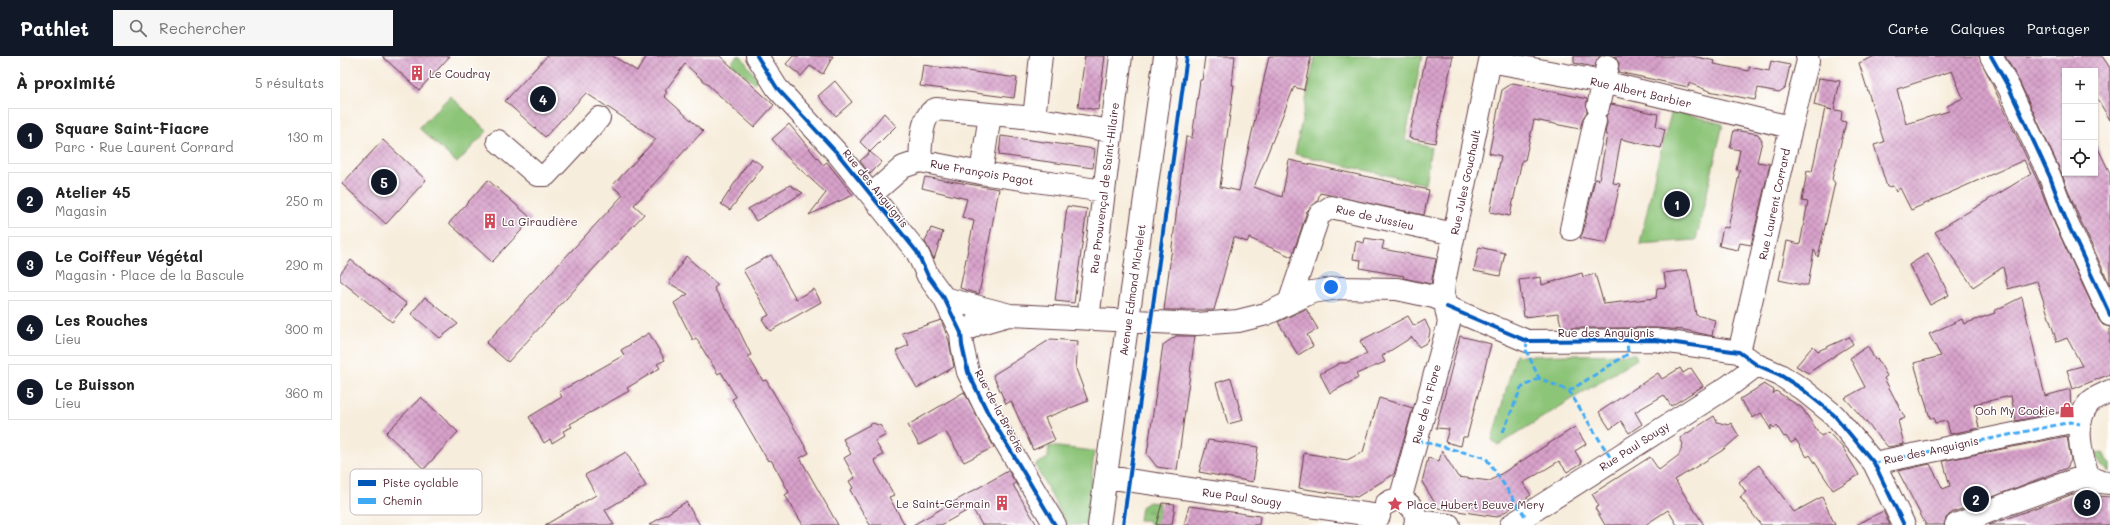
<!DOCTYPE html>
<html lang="fr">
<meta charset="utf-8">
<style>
:root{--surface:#fff;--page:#f6f6f6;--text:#222;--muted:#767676;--line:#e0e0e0;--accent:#111827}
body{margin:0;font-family:Mali,sans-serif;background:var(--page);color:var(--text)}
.controls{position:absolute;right:12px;top:12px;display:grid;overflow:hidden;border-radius:0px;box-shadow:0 1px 3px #0004}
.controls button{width:36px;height:36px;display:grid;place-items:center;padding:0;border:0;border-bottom:1px solid var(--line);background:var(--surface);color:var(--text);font:20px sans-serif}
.you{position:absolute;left:991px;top:231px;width:14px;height:14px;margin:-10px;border:3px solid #fff;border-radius:50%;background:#1a73e8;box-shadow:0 0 0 6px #1a73e833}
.badge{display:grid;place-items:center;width:26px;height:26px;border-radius:50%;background:var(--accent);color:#fff;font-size:13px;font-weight:700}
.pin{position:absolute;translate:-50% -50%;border:2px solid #fff;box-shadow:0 1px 4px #0006}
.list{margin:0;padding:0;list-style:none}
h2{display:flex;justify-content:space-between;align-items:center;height:52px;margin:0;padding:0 16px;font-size:17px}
h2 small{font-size:13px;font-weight:400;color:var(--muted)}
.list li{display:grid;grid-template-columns:26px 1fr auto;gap:12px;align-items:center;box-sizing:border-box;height:56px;margin:0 8px 8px;padding:0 8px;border:1px solid var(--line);border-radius:0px}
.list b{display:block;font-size:15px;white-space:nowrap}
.list p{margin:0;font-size:13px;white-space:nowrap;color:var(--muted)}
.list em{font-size:13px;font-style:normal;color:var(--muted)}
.icon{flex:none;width:22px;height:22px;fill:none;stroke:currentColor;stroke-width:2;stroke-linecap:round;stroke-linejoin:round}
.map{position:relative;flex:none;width:1770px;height:469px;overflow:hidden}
header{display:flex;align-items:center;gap:24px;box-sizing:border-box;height:56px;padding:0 20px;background:var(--accent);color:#fff}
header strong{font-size:19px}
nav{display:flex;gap:22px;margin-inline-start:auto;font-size:14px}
.search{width:280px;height:36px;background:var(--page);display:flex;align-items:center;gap:10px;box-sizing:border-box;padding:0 14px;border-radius:0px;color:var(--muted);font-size:15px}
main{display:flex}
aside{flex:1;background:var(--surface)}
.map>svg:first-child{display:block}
.grass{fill:url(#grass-tufts);stroke:#6b7252}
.green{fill:#8cc478;stroke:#6b7252}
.building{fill:url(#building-cross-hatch);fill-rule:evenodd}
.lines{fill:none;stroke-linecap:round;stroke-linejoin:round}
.minor-casing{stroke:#643e46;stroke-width:24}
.minor{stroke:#fff;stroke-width:22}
.quiet{stroke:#3fa9f5;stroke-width:3;stroke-dasharray:6 3;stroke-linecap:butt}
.cycleway-casing{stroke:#fff;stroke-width:6}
.cycleway{stroke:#0057b8;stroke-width:4}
.labels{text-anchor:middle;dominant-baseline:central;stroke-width:3;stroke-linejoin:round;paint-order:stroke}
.poi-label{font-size:11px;fill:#4a1f2b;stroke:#fff;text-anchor:start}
.street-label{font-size:11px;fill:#4a1f2b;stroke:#fff}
.key{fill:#fff;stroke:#c9bcbf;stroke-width:1}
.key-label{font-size:11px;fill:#4a1f2b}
</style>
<header>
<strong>Pathlet</strong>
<div class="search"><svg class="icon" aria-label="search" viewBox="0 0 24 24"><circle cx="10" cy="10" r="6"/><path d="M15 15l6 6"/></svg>Rechercher</div>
<nav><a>Carte</a><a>Calques</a><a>Partager</a></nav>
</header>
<main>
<aside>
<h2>À proximité<small>5 résultats</small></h2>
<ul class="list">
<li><span class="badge">1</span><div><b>Square Saint-Fiacre</b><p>Parc · Rue Laurent Corrard</p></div><em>130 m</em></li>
<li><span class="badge">2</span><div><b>Atelier 45</b><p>Magasin</p></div><em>250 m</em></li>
<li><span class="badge">3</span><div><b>Le Coiffeur Végétal</b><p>Magasin · Place de la Bascule</p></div><em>290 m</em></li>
<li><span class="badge">4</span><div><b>Les Rouches</b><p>Lieu</p></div><em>300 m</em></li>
<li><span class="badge">5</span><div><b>Le Buisson</b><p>Lieu</p></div><em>360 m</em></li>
</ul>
</aside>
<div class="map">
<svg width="1770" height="469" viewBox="0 0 1770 469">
<defs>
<pattern id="grass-tufts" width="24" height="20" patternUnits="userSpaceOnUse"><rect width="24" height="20" fill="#8cc478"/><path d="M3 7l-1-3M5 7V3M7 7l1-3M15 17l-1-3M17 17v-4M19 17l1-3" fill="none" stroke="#749f63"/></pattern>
<pattern id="building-cross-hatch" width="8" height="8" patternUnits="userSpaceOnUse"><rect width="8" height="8" fill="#d8a2cb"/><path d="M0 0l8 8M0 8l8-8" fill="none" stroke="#b183a5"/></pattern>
</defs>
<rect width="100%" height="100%" fill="#fff"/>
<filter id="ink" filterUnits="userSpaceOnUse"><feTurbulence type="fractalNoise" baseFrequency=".025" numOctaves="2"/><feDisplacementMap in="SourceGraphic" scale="8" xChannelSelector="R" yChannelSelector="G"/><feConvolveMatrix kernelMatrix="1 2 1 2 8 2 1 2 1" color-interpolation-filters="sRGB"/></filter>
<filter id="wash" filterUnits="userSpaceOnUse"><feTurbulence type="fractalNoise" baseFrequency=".012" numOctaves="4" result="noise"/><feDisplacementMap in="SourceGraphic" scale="16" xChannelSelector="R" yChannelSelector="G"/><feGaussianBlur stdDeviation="0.9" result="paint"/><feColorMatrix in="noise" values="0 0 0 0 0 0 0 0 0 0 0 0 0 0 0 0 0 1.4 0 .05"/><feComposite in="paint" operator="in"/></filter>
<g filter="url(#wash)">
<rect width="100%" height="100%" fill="#f7eddc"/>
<!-- grass -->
<path class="grass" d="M 808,446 L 820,447 L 819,456 L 828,469 L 811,469 L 807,464 L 799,464 L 801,451 Z"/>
<!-- green -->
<path class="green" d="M 397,0 L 401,0 L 417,23 L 414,27 L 391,7 Z
M 975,0 L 1082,0 L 1065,84 L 1091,91 L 1085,128 L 955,98 Z
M 110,40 L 147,75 L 117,107 L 79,72 Z
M 1332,54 L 1383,68 L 1356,184 L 1300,188 L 1316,113 Z
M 1176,298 L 1179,300 L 1288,298 L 1295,298 L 1297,303 L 1158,389 L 1152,384 Z
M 709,390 L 754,395 L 747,469 L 727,469 L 695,409 L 708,402 Z
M 1763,396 L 1767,405 L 1770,407 L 1770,416 L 1763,411 L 1754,397 Z"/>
<g id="blocks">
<!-- building -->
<path class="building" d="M 42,0 L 110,0 L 79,34 Z
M 207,0 L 273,0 L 297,15 L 307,0 L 380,0 L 434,49 L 414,71 L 345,8 L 325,35 L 327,36 L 324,40 L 363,75 L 294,149 L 304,158 L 168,306 L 146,287 L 283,139 L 272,130 L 316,83 L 246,37 L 205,81 L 165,45 Z
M 453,0 L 493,0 L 483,18 L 470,10 L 461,20 L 446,8 Z
M 745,0 L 765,0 L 758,54 L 738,51 Z
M 865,0 L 895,0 L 892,29 L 894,29 L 880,131 L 899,135 L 929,0 L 971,0 L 964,34 L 954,31 L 914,131 L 942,141 L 949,104 L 1089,134 L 1084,159 L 980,137 L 977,146 L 967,155 L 952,201 L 909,182 L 907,186 L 894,181 L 874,254 L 824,254 L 846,81 L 852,82 L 860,24 L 862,24 Z
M 1086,0 L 1113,0 L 1095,87 L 1069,82 Z
M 1234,0 L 1260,0 L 1254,11 L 1234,7 Z
M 1274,0 L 1352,0 L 1375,5 L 1374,8 L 1409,15 L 1409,11 L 1429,15 L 1431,5 L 1450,9 L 1445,32 L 1439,36 L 1418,32 L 1415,44 L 1369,35 L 1349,27 L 1348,31 L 1278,16 L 1279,7 Z
M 1535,0 L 1639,0 L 1698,126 L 1715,169 L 1759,264 L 1763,269 L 1770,271 L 1770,318 L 1733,333 L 1727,314 L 1742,310 L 1727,282 L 1717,286 L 1697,225 L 1668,233 L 1663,211 L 1633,231 L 1595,176 L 1691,118 L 1684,104 L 1571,154 L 1560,132 L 1556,136 L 1553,130 L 1547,131 L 1534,89 L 1544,86 L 1519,7 ZM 1612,15 L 1623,42 L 1607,50 L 1609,55 L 1566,68 L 1557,33 Z
M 1665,0 L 1762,0 L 1770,12 L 1770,64 L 1755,39 L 1755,15 L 1725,15 L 1725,117 L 1755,117 L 1755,86 L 1770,117 L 1770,229 L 1738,159 L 1721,116 L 1680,27 Z
M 583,9 L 677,22 L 674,42 L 580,30 Z
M 1479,22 L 1500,25 L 1494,54 L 1502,55 L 1501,65 L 1506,66 L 1492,123 L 1495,127 L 1478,201 L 1474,194 L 1468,229 L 1462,229 L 1439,224 L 1447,185 L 1460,188 L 1468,146 L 1462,145 L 1467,115 L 1472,116 L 1485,52 L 1492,54 L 1474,49 Z
M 495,25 L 512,46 L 496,60 L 478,40 Z
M 1173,27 L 1247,43 L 1247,56 L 1243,62 L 1240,73 L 1194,64 L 1185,104 L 1182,104 L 1170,160 L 1150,156 L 1161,100 L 1149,97 L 1162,34 Z
M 1271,48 L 1318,58 L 1316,70 L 1325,73 L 1321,92 L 1281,83 L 1273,127 L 1280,128 L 1267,187 L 1240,182 L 1243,176 L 1255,123 L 1259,124 L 1267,79 L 1265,78 L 1267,67 L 1266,60 Z
M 544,57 L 556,70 L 530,96 L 520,86 Z
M 449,68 L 483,109 L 487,106 L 513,139 L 469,159 L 486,137 L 447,101 L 432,83 Z
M 1394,74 L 1418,78 L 1422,85 L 1417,106 L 1430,108 L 1411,189 L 1400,187 L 1398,194 L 1379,190 L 1383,171 L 1388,172 L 1400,114 L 1396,114 L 1400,94 L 1390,92 Z
M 661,80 L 755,93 L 753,112 L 659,99 Z
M 43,84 L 86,124 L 46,168 L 2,128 Z
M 530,96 L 542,106 L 530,118 L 520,105 Z
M 411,102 L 423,110 L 390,154 L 381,148 Z
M 585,121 L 659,133 L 639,238 L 620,232 L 634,165 L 622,161 L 627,143 L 582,132 Z
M 148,124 L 192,163 L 152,206 L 109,167 Z
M 450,129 L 463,137 L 416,165 L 408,153 Z
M 727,150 L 747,153 L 734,247 L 715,245 Z
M 591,172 L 603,176 L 594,203 L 585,186 Z
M 1025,182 L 1044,185 L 1042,193 L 1096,203 L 1091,228 L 1063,222 L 1064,220 L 1020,212 L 1021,204 L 1013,203 L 1016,185 L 1024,187 Z
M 1139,191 L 1165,197 L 1160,220 L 1134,215 Z
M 1588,197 L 1609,239 L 1590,249 L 1569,209 Z
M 431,199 L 456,243 L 474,233 L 481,246 L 430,275 L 422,263 L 429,259 L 403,214 Z
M 346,200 L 378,229 L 374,232 L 396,268 L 411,299 L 408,300 L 423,325 L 426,324 L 469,397 L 460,402 L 498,469 L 463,469 L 445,439 L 449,436 L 431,404 L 428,405 L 392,343 L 396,341 L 381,316 L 378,318 L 356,282 L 353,284 L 334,247 L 348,238 L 329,227 Z
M 11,204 L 67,248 L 52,266 L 0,224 L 0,218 Z
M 1347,214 L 1350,224 L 1356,259 L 1375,264 L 1372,280 L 1345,274 L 1315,272 L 1222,272 L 1218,257 L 1184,261 L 1179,224 L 1201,221 L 1202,229 L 1242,217 L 1243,221 L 1255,218 L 1264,248 L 1316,242 L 1317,232 L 1326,231 L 1324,217 Z
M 85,241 L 118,268 L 100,282 L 71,258 Z
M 1682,241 L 1705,340 L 1730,333 L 1731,354 L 1676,365 L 1671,340 L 1634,348 L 1639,372 L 1610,378 L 1607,365 L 1595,367 L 1594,362 L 1590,362 L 1574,307 L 1601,300 L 1589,278 L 1622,263 L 1624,268 L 1655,257 L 1654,255 Z
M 966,253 L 978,273 L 967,279 L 973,290 L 958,299 L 938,266 Z
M 1068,260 L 1074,270 L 1085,264 L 1090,275 L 1088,286 L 1079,291 L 1072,281 L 1042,300 L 1045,306 L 1016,318 L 1018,322 L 990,337 L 980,318 L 1000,307 L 1006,307 L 1027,298 L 1020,285 Z
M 601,264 L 609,285 L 614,311 L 577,332 L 556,295 L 569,289 L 562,277 Z
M 309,277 L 325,304 L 317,308 L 320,312 L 287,332 L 289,335 L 230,368 L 232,371 L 223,375 L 225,379 L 212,387 L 210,383 L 204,387 L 189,361 L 222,341 L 219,336 L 284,299 L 281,294 Z
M 836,280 L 855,280 L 837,414 L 817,411 L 807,398 L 823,289 Z
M 1120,280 L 1151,288 L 1127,381 L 1123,381 L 1121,390 L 1105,386 L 1109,373 L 1096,372 Z
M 1509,281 L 1513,288 L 1468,317 L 1456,310 L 1473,290 L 1478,295 Z
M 711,283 L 738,285 L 736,313 L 748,345 L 705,362 L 715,384 L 693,394 L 671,345 L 666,348 L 653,319 Z
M 1528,290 L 1535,304 L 1537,302 L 1547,320 L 1544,322 L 1565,362 L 1558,365 L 1564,388 L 1548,391 L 1505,342 L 1525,331 L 1510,302 Z
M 1340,312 L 1343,317 L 1351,312 L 1363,330 L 1331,350 L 1324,339 L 1307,349 L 1295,356 L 1302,368 L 1289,377 L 1281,365 L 1270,373 L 1259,356 L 1318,317 L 1322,323 Z
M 891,322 L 903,364 L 888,368 L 876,327 Z
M 1424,328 L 1434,334 L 1433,338 L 1436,335 L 1462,352 L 1481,380 L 1488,376 L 1503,392 L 1519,419 L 1493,434 L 1470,399 L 1467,401 L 1456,384 L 1451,387 L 1446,380 L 1444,381 L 1437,370 L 1434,372 L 1431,369 L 1431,374 L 1421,357 L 1413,362 L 1400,343 Z
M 624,336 L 654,391 L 624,406 L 605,375 L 579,389 L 568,369 Z
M 81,341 L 118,376 L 84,413 L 46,377 Z
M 1039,342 L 1073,352 L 1054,418 L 1017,441 L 959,432 L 964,397 L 1007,404 L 1023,396 Z
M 1374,360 L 1377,366 L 1388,369 L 1391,367 L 1399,380 L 1383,394 L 1335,424 L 1364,469 L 1337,469 L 1328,454 L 1305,469 L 1265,469 L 1255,452 L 1259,450 L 1252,438 L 1310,401 L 1319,414 L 1339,399 L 1343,388 L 1340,382 Z
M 533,367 L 541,370 L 546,379 L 535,385 L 543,399 L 534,404 L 554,439 L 549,441 L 565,469 L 530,469 L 510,434 L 513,432 L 509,425 L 515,422 L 504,402 L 511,398 L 503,383 Z
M 1235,371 L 1246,388 L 1235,395 L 1242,407 L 1227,416 L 1219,405 L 1183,427 L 1191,439 L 1157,461 L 1098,452 L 1082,426 L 1088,402 L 1099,405 L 1102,395 L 1118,421 L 1150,425 Z
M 1727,380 L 1731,404 L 1727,412 L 1611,457 L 1606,462 L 1604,469 L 1586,469 L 1558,415 L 1590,408 L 1603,433 L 1610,430 L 1603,405 Z
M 868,384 L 918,391 L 913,426 L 859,416 Z
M 286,396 L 306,430 L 265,454 L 274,469 L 205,469 L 256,439 L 245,419 Z
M 1419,409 L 1454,456 L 1482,441 L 1495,469 L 1421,469 L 1400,441 L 1406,436 L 1399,426 Z
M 668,415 L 676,427 L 673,429 L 697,469 L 642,469 L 632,452 L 601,469 L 573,469 Z
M 1733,438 L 1770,441 L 1770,469 L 1649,469 Z
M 346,446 L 360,469 L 309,469 Z
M 822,447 L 835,448 L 832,469 L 816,469 Z
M 849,450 L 920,460 L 919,469 L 844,469 Z
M 1543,455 L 1550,469 L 1516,469 Z"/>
</g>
</g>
<g filter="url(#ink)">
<use href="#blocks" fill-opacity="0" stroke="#643e46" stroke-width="1"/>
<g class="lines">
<defs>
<path id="minor" d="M 417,0 L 437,32 L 498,98 L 577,196 L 588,220 L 604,242 L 621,277 L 622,289 L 628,316 L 647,355 L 715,469
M 1651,0 L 1669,32 L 1710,121 L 1726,164 L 1770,259
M 1150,5 L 1263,26 L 1450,71
M 1258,51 L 1267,10
M 694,62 L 701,0
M 158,85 L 197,119 L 206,119 L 259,62
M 580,105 C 581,91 580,59 596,53 L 694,62 L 771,75
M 641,117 L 650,59
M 531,139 L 563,111 L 580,105 L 641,117 L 764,135
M 1231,173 L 1255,65
M 604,242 L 670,259 L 857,268 L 898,265 L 926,258 L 972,236 L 999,232 L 1057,233 L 1094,241 L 1104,245
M 949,247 L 979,159 L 991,151 L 1114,178
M 1107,251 L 1187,285 L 1315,284 L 1399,296 L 1417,309 L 1440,319 L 1462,333 L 1494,359 L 1534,407 L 1564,469
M 748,263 L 781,0
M 621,277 L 637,268 L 669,259
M 1399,296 C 1423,199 1442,101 1468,5 L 1467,0
M 1770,335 C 1763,339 1754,341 1749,347 C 1733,365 1741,399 1748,419 L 1760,426 L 1770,427
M 1534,407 L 1731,366 L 1740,368
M 766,421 L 1039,460
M 1060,444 L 1109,267 L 1103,237 L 1104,226 L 1151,0
M 1046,448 C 1061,436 1080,452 1075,469
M 1076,465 L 1109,469
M 759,469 L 825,0
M 1171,469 L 1389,330 L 1417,309
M 1616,469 L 1667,448 L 1748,419"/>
</defs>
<!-- minor casing -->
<use href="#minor" class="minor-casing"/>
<!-- minor -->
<use href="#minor" class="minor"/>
<!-- quiet -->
<path class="quiet" d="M 1187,285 L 1186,294 L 1199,322 L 1229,335 L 1272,404
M 1229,335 L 1288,298 L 1287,284
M 1163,376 L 1181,332 L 1199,322
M 1077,384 L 1146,402 L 1185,460
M 1534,407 L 1731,366 L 1740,368"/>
<defs>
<path id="cycleway" d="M 417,0 L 437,32 L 498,98 L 577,196 L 588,220 L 604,242 L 621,277 L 622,289 L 628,316 L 647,355 L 715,469
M 1651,0 L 1669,32 L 1710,121 L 1726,164 L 1770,259
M 1107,251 L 1187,285 L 1315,284 L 1399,296 L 1417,309 L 1440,319 L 1462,333 L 1494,359 L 1534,407 L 1564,469
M 783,469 L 847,0"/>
</defs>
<!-- cycleway casing -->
<use href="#cycleway" class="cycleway-casing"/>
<!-- cycleway -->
<use href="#cycleway" class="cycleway"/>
</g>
</g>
<!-- icons -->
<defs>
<symbol id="building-bare" viewBox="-9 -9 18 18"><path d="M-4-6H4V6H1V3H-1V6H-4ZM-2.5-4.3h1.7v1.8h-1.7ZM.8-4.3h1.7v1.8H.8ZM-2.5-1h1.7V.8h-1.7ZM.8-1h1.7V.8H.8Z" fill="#d1495b" stroke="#fff" stroke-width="2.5" paint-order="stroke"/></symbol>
<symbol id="shop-bare" viewBox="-9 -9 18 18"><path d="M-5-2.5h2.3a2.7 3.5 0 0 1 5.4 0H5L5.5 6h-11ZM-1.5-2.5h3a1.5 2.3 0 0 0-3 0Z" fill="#d1495b" stroke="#fff" stroke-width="2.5" paint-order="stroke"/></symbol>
<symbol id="sight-bare" viewBox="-9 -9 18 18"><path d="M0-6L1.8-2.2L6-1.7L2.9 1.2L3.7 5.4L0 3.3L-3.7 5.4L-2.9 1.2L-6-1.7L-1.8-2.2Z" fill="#d1495b" stroke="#fff" stroke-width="2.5" paint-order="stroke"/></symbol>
</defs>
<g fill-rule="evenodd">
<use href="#building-bare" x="66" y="6" width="22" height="22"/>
<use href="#building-bare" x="139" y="154" width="22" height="22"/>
<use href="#shop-bare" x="1716" y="343" width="22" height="22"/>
<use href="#building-bare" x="651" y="436" width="22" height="22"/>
<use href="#sight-bare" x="1044" y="437" width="22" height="22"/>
</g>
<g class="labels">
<!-- poi labels -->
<g class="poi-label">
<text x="89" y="17">Le Coudray</text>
<text x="162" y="165">La Giraudière</text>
<text x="1715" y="354" text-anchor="end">Ooh My Cookie</text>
<text x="650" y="447" text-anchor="end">Le Saint-Germain</text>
<text x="1067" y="448">Place Hubert Beuve Mery</text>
</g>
<!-- street labels -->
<g class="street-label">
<text transform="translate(1301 36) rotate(13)">Rue Albert Barbier</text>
<text transform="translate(642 116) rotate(10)">Rue François Pagot</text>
<text transform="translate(1125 126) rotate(-78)">Rue Jules Gouchault</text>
<text transform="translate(536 132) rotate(51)">Rue des Anguignis</text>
<text transform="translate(764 132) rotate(-83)">Rue Prouvençal de Saint-Hilaire</text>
<text transform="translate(1434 148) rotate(-78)">Rue Laurent Corrard</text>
<text transform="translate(1035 161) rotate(13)">Rue de Jussieu</text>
<text transform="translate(792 234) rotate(-82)">Avenue Edmond Michelet</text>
<text x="1266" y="276">Rue des Anguignis</text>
<text transform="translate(1086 348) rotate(-75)">Rue de la Flore</text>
<text transform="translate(660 355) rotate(62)">Rue de la Brèche</text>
<text transform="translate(1294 390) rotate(-33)">Rue Paul Sougy</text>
<text transform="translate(1591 394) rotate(-12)">Rue des Anguignis</text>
<text transform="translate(902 441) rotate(8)">Rue Paul Sougy</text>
</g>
</g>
<!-- legend -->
<rect x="10" y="413" width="132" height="46" rx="6" class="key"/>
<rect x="18" y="424" width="18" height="6" fill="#0057b8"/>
<rect x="18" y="442" width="18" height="6" fill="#3fa9f5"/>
<g class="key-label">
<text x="43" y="431">Piste cyclable</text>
<text x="43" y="449">Chemin</text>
</g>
</svg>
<div class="controls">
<button>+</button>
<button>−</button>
<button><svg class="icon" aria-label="locate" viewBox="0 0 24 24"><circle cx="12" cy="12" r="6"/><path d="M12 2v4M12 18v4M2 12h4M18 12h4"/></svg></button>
</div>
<div class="you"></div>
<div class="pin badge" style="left:1337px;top:148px">1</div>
<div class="pin badge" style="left:1636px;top:443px">2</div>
<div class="pin badge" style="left:1747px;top:447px">3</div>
<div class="pin badge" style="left:203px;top:43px">4</div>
<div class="pin badge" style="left:44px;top:126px">5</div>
</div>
</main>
